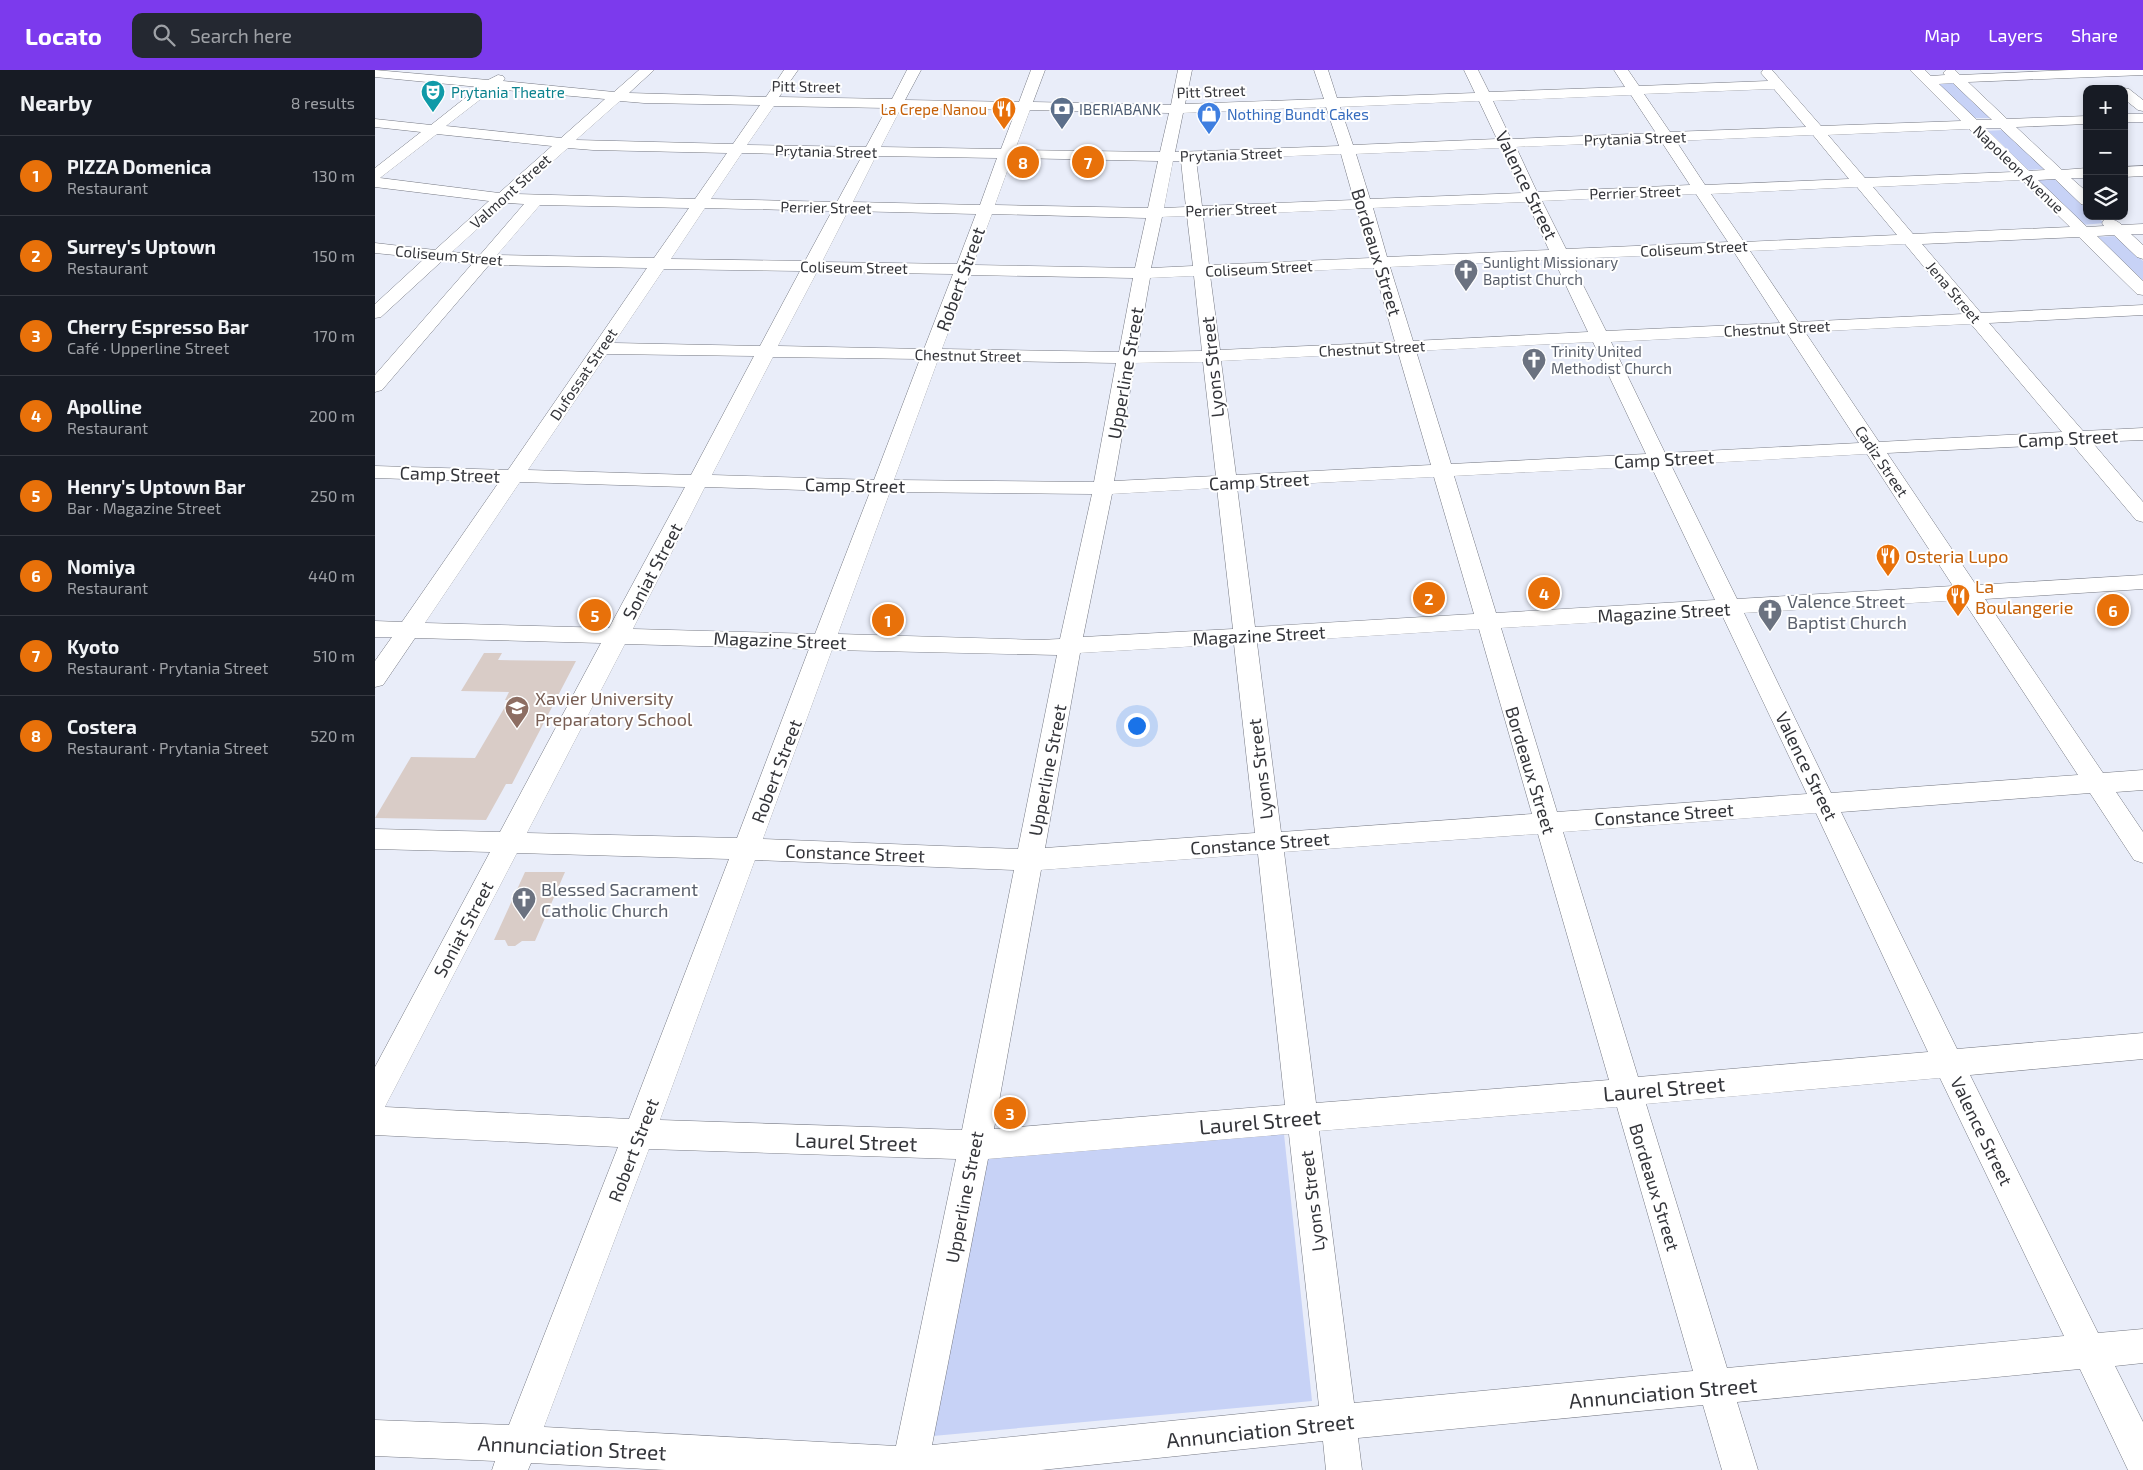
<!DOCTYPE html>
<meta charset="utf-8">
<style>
:root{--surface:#171b24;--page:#242831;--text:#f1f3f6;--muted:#9ea1a6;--line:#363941;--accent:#7c3aed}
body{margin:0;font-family:"Exo 2",sans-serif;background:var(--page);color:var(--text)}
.controls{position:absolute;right:15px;top:15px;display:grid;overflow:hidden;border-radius:10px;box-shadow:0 2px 8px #0003}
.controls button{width:45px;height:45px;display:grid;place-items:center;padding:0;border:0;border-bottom:1px solid var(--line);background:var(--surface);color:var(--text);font:25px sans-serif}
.you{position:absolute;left:761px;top:655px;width:18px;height:18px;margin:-12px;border:4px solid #fff;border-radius:50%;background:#1a73e8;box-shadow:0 0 0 8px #1a73e833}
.badge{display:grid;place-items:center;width:32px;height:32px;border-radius:50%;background:var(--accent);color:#fff;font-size:16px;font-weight:700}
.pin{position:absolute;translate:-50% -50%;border:2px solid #fff;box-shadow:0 1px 5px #0006}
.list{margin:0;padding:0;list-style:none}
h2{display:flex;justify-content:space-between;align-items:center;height:65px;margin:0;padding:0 20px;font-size:21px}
h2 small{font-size:16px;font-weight:400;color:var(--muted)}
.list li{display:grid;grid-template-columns:32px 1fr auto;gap:15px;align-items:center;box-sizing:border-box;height:80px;padding:0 20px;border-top:1px solid var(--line)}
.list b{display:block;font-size:19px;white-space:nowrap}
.list p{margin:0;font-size:16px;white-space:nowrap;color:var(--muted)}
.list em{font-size:16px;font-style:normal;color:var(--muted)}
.icon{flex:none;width:28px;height:28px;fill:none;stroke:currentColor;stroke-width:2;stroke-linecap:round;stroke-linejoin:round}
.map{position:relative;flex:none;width:1768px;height:1400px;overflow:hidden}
header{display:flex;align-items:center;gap:30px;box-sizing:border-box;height:70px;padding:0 25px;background:var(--accent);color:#fff}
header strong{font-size:24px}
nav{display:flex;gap:28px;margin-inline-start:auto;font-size:18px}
.search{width:350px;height:45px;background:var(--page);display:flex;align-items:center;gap:12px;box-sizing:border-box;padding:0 18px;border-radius:10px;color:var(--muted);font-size:19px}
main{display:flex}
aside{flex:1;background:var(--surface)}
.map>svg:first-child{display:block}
.green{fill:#c7d2f6}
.building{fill:#d9ccc7}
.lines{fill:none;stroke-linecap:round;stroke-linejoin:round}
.minor-casing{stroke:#767983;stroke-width:1}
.minor{fill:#fff;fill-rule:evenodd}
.labels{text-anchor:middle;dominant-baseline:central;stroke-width:4;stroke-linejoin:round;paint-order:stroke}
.far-street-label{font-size:15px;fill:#34353a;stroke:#fff}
.far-culture-label{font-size:15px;fill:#0d838f;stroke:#fff;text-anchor:start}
.far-food-label{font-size:15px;fill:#c56008;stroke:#fff;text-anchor:end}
.far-service-label{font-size:15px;fill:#4e5e75;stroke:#fff;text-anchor:start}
.far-shop-label{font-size:15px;fill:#366cbe;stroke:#fff;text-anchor:start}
.far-worship-label{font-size:15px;fill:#5b616d;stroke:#fff;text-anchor:start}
.street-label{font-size:18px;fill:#34353a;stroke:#fff}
.food-label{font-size:18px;fill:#c56008;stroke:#fff;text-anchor:start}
.worship-label{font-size:18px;fill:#5b616d;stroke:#fff;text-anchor:start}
.education-label{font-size:18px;fill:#785e54;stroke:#fff;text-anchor:start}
.near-street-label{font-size:21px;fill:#34353a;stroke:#fff}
</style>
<header>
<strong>Locato</strong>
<div class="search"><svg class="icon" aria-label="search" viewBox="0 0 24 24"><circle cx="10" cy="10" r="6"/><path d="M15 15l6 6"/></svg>Search here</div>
<nav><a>Map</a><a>Layers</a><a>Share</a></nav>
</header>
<main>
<aside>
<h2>Nearby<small>8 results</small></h2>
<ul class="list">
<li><span class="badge" style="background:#e8710a">1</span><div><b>PIZZA Domenica</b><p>Restaurant</p></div><em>130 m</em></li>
<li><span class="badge" style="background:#e8710a">2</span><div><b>Surrey's Uptown</b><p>Restaurant</p></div><em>150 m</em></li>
<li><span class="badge" style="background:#e8710a">3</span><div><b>Cherry Espresso Bar</b><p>Café · Upperline Street</p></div><em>170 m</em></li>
<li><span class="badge" style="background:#e8710a">4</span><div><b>Apolline</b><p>Restaurant</p></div><em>200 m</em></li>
<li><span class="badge" style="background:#e8710a">5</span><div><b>Henry's Uptown Bar</b><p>Bar · Magazine Street</p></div><em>250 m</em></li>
<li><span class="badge" style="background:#e8710a">6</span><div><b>Nomiya</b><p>Restaurant</p></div><em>440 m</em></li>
<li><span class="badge" style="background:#e8710a">7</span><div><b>Kyoto</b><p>Restaurant · Prytania Street</p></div><em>510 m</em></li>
<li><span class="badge" style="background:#e8710a">8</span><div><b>Costera</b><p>Restaurant · Prytania Street</p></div><em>520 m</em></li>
</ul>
</aside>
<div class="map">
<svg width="1768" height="1400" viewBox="0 0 1768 1400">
<rect width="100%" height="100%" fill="#e9edf9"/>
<!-- green -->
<path class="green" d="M 1560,13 L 1578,13 L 1615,48 L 1596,48 Z
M 1628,60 L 1669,99 L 1651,100 L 1610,61 Z
M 1680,109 L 1712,138 L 1712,146 L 1721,146 L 1729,153 L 1707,155 L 1660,110 Z
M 1742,166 L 1768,191 L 1768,213 L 1720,167 Z
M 909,1064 L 937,1331 L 558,1366 L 609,1089 Z"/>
<!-- building -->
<path class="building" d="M 109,583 L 127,583 L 123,590 L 201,591 L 137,714 L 131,714 L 111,750 L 0,748 L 36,687 L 100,688 L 134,630 L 130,630 L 134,622 L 86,621 Z
M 150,802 L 190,802 L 160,871 L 147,871 L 140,876 L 133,876 L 130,870 L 119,870 Z"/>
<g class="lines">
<defs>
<path id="minor" d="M 0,0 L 113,10 L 123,5 L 128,6 L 130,9 L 128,11 L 239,22 L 264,0 L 279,0 L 254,23 L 391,27 L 409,0 L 423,0 L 404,27 L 517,29 L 532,0 L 546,0 L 530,30 L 644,32 L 656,0 L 670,0 L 658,32 L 796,35 L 803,0 L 817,0 L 810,34 L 949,29 L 939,0 L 953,0 L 962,28 L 1100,23 L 1089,0 L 1103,0 L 1114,22 L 1250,17 L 1239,0 L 1253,0 L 1264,16 L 1393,11 L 1386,3 L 1388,0 L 1397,0 L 1446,56 L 1586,51 L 1535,0 L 1550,0 L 1556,6 L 1570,5 L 1568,3 L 1571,0 L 1580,0 L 1585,5 L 1695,0 L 1768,0 L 1768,5 L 1593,12 L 1632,49 L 1712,46 L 1712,54 L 1641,57 L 1687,100 L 1712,98 L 1712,108 L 1696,108 L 1712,122 L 1712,136 L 1706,134 L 1680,109 L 1663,110 L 1712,157 L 1729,156 L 1727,153 L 1729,150 C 1737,148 1741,150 1747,155 L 1768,154 L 1768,164 L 1756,164 L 1768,175 L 1768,189 L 1762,187 L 1739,165 L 1722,166 L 1768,211 L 1768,225 L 1762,224 L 1704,167 L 1547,174 L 1606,243 L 1768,235 L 1768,245 L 1614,253 L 1708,361 L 1768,358 L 1768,370 L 1717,372 L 1768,432 L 1768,452 L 1761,450 L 1697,374 L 1512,383 L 1601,515 L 1768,505 L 1768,519 L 1610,529 L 1728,703 L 1768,700 L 1768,720 L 1741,722 L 1768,762 L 1768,793 L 1759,790 L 1715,723 L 1466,742 L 1582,979 L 1768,963 L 1768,989 L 1595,1005 L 1723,1263 L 1768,1259 L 1768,1293 L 1740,1296 L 1768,1352 L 1768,1400 L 1753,1400 L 1705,1299 L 1362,1332 L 1383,1400 L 1347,1400 L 1328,1335 L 983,1368 L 987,1400 L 951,1400 L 948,1371 L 666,1400 L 291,1400 L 156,1393 L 153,1400 L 117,1400 L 120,1391 L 0,1386 L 0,1350 L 134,1355 L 243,1077 L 0,1065 L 0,997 L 115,782 L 0,779 L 0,759 L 125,762 L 226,573 L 40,568 L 8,615 L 0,617 L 0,591 L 17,567 L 0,567 L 0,551 L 27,552 L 124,412 L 0,408 L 0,396 L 133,400 L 272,198 L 114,195 L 7,320 L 0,322 L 0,305 L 97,194 L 68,190 L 6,247 L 0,248 L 0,234 L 50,188 L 0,183 L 0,173 L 60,180 L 114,131 L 0,117 L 0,98 L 46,62 L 0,57 L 0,49 L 56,55 L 104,17 L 0,7 ZM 1578,13 L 1617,50 L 1602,50 L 1564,14 ZM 119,19 L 230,29 L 186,68 L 71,56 ZM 1399,19 L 1431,57 L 1295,62 L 1269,24 ZM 1256,25 L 1281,63 L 1136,69 L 1118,31 ZM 245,31 L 269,33 L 385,35 L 358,74 L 201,70 ZM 1104,31 L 1122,69 L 978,75 L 965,37 ZM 399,36 L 512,38 L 491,77 L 372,75 ZM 951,37 L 964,76 L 800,82 L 808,43 ZM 526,38 L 641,40 L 626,79 L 506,77 ZM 655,40 L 794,43 L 785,82 L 640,80 ZM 1610,58 L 1625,58 L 1670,100 L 1654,101 ZM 1594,59 L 1638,102 L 1490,108 L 1453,65 ZM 62,64 L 177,76 L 124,123 L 5,108 ZM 1438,65 L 1474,109 L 1330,115 L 1301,71 ZM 1286,71 L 1315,115 L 1162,122 L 1141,77 ZM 193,78 L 218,80 L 352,83 L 320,129 L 141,124 ZM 1126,78 L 1147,123 L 995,129 L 981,84 ZM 367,83 L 487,86 L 462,132 L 336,129 ZM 966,84 L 979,130 L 827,136 L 821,90 ZM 501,86 L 622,88 L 605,135 L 478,132 ZM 637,88 L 783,91 L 773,138 L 620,135 ZM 798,91 L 806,91 L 811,137 L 789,138 ZM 1647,110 L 1695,157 L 1538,164 L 1498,117 ZM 1482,117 L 1522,165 L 1369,172 L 1336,124 ZM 1321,124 L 1353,172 L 1191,179 L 1167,131 ZM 1152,132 L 1174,180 L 1012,187 L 998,138 ZM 131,133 L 149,134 L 105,185 L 77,182 ZM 165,135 L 314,138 L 279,188 L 122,185 ZM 330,138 L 457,141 L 430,191 L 296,189 ZM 982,139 L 996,188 L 834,195 L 828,146 ZM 473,141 L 601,144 L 582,194 L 447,192 ZM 617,144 L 771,148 L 760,198 L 598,195 ZM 812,146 L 818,196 L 776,198 L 787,147 ZM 1530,174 L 1588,244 L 1423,252 L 1375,181 ZM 1359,182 L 1405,253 L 1231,261 L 1195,189 ZM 1179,190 L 1213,262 L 1038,271 L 1015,197 ZM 999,198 L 1020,272 L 845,280 L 835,205 ZM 289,199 L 425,201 L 385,276 L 239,273 ZM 442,202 L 578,204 L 549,279 L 403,276 ZM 595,205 L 758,208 L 744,282 L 567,279 ZM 819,206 L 827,281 L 762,282 L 775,208 ZM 1596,254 L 1687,362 L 1504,372 L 1430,262 ZM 1412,263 L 1484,373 L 1290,383 L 1236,272 ZM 1218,272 L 1271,384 L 1076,394 L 1041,281 ZM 1023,282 L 1056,395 L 861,405 L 846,291 ZM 232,284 L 379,286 L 316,405 L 153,400 ZM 398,287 L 545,289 L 499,410 L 337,405 ZM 563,290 L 741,293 L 719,412 L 519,410 ZM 828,292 L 841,406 L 739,411 L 760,293 ZM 1492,384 L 1578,516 L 1362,529 L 1296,395 ZM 1276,396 L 1340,530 L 1121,543 L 1079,406 ZM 1059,407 L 1099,544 L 880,557 L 862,417 ZM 145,412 L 310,417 L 234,558 L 50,553 ZM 330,417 L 495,422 L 440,564 L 258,559 ZM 842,418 L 858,559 L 708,567 L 737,424 ZM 515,422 L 717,424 L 685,569 L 664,570 L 463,564 ZM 1588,530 L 1703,705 L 1456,723 L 1369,543 ZM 1347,545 L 1432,724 L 1182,742 L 1126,558 ZM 1104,559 L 1157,744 L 906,762 L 882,573 ZM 250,574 L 434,579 L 362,768 L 152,763 ZM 859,574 L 880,763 L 670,778 L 705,583 ZM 457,580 L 682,585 L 643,779 L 388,769 ZM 1441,743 L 1553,982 L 1263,1007 L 1188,762 ZM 1163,764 L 1234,1010 L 941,1033 L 909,782 ZM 142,783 L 354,789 L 254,1049 L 10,1037 ZM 883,784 L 910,1035 L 619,1059 L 666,800 ZM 380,790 L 639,800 L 587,1060 L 285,1050 ZM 1565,1008 L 1689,1266 L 1352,1298 L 1271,1034 ZM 1242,1037 L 1318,1301 L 979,1333 L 944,1061 ZM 914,1064 L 944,1336 L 557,1375 L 613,1089 ZM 274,1079 L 581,1089 L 521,1376 L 169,1357 Z
M 1749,18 L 1754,19 L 1768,30 L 1768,41 L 1763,40 L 1749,29 L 1749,19 L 1745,19 Z
M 1749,44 L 1768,44 L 1768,52 L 1749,52 Z
M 1768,96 L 1768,106 L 1749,107 L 1749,97 Z"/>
</defs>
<!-- minor casing -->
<use href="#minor" class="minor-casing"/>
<!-- minor -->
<use href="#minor" class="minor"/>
</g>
<!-- icons -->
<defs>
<symbol id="theatre-pin" viewBox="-11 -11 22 30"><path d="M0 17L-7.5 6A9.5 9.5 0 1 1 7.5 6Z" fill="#0f9aa8" stroke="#fff"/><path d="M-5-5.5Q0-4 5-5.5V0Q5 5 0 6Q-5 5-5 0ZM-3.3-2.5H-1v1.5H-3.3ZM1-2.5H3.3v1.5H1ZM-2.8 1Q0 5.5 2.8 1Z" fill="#fff"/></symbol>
<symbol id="restaurant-pin" viewBox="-11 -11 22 30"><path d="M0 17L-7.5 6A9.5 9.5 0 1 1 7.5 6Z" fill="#e8710a" stroke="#fff"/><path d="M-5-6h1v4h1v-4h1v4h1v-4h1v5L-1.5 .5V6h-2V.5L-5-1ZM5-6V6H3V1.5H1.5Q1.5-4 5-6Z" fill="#fff"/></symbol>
<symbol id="bank-pin" viewBox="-11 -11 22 30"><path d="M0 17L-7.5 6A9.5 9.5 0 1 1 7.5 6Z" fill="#5c6f8a" stroke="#fff"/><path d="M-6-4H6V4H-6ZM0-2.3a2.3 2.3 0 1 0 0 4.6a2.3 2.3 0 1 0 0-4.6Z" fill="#fff"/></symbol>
<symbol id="shop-pin" viewBox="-11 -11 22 30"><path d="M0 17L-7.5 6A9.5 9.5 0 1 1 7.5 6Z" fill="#3f7fe0" stroke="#fff"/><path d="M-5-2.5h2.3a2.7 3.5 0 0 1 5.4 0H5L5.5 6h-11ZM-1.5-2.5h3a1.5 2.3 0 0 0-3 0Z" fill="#fff"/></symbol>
<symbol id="church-pin" viewBox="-11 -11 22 30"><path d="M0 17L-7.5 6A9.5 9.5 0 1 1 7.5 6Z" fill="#6b7280" stroke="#fff"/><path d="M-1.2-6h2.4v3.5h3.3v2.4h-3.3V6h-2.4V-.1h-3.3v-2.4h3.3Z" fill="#fff"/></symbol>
<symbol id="school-pin" viewBox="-11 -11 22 30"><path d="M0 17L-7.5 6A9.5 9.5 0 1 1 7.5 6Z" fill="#8d6e63" stroke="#fff"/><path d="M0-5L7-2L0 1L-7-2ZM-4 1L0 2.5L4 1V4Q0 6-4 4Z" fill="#fff"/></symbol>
</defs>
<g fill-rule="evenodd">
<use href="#theatre-pin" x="44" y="8" width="28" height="38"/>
<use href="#restaurant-pin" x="615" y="25" width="28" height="38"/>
<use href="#bank-pin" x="673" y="25" width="28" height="38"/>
<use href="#shop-pin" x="820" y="30" width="28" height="38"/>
<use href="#church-pin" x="1077" y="187" width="28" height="38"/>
<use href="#church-pin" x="1145" y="276" width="28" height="38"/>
<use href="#restaurant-pin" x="1499" y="472" width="28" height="38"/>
<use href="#restaurant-pin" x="1569" y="512" width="28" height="38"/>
<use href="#church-pin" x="1381" y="527" width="28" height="38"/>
<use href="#school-pin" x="128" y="624" width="28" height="38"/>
<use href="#church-pin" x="135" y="815" width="28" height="38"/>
</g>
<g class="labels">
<!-- far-street labels -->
<g class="far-street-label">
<text transform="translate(431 16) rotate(1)">Pitt Street</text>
<text transform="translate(836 21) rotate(-2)">Pitt Street</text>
<text transform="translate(1260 68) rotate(-2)">Prytania Street</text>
<text transform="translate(451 81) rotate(1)">Prytania Street</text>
<text transform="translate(856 84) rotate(-2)">Prytania Street</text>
<text transform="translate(1644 99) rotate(44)">Napoleon Avenue</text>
<text transform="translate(135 121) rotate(-42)">Valmont Street</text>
<text transform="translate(1260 122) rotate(-2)">Perrier Street</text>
<text transform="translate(451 137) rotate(1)">Perrier Street</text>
<text transform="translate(856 139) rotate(-2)">Perrier Street</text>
<text transform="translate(1319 178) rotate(-3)">Coliseum Street</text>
<text transform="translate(74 185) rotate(5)">Coliseum Street</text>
<text transform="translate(479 197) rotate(1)">Coliseum Street</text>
<text transform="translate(884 198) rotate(-3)">Coliseum Street</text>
<text transform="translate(1579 222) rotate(50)">Jena Street</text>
<text transform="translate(1402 258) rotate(-3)">Chestnut Street</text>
<text transform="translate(997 278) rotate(-3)">Chestnut Street</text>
<text transform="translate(593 285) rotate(1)">Chestnut Street</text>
<text transform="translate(208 304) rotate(-56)">Dufossat Street</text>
<text transform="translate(1507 391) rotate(56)">Cadiz Street</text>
</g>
<!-- far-culture labels -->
<g class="far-culture-label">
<text x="76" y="22">Prytania Theatre</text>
</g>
<!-- far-food labels -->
<g class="far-food-label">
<text x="612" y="39">La Crepe Nanou</text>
</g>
<!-- far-service labels -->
<g class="far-service-label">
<text x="704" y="39">IBERIABANK</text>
</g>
<!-- far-shop labels -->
<g class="far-shop-label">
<text x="852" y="44">Nothing Bundt Cakes</text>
</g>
<!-- far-worship labels -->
<g class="far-worship-label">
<text x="1108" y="192">Sunlight Missionary<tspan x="1108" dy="17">Baptist Church</tspan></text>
<text x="1176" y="281">Trinity United<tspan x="1176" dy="17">Methodist Church</tspan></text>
</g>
<!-- street labels -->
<g class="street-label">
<text transform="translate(1152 115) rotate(64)">Valence Street</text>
<text transform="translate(1002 182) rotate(73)">Bordeaux Street</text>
<text transform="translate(585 209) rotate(-70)">Robert Street</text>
<text transform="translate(837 297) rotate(-96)">Lyons Street</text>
<text transform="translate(750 303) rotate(-80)">Upperline Street</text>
<text transform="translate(1693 368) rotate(-3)">Camp Street</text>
<text transform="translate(1289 389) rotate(-3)">Camp Street</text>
<text transform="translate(75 404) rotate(2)">Camp Street</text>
<text transform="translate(884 411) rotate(-3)">Camp Street</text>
<text transform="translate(480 415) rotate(1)">Camp Street</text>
<text transform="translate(277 501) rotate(-62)">Soniat Street</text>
<text transform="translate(1289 542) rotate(-3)">Magazine Street</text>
<text transform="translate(884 565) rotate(-3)">Magazine Street</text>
<text transform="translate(405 570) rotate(2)">Magazine Street</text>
<text transform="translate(1432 696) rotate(64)">Valence Street</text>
<text transform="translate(885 699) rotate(-97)">Lyons Street</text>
<text transform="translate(672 700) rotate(-79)">Upperline Street</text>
<text transform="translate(1156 700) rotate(73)">Bordeaux Street</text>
<text transform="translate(401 701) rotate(-69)">Robert Street</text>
<text transform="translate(1289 744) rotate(-4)">Constance Street</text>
<text transform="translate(885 773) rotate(-4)">Constance Street</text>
<text transform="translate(480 783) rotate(2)">Constance Street</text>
<text transform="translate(88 859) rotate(-62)">Soniat Street</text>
<text transform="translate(1607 1061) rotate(64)">Valence Street</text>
<text transform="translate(258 1080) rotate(-69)">Robert Street</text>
<text transform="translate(1280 1117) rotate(73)">Bordeaux Street</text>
<text transform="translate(589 1127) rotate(-79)">Upperline Street</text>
<text transform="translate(937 1131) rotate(-97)">Lyons Street</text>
</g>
<!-- food labels -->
<g class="food-label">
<text x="1530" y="486">Osteria Lupo</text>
<text x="1600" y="516">La<tspan x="1600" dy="21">Boulangerie</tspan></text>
</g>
<!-- worship labels -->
<g class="worship-label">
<text x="1412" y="531">Valence Street<tspan x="1412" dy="21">Baptist Church</tspan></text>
<text x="166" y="819">Blessed Sacrament<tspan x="166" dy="21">Catholic Church</tspan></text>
</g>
<!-- education labels -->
<g class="education-label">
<text x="160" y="628">Xavier University<tspan x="160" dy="21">Preparatory School</tspan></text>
</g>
<!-- near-street labels -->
<g class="near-street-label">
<text transform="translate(1289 1018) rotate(-5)">Laurel Street</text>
<text transform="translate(885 1051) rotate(-5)">Laurel Street</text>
<text transform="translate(481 1071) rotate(2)">Laurel Street</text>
<text transform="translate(1288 1322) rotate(-5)">Annunciation Street</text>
<text transform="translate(885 1360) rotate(-6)">Annunciation Street</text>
<text transform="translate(197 1377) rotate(3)">Annunciation Street</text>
</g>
</g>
</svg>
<div class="controls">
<button>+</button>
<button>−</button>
<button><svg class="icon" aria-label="layers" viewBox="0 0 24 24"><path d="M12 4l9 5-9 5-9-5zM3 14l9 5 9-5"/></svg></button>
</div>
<div class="you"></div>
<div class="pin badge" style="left:513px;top:550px;background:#e8710a">1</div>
<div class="pin badge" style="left:1054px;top:528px;background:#e8710a">2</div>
<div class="pin badge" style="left:635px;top:1043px;background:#e8710a">3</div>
<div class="pin badge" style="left:1169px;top:523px;background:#e8710a">4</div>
<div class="pin badge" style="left:220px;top:545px;background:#e8710a">5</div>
<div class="pin badge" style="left:1738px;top:540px;background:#e8710a">6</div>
<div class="pin badge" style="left:713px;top:92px;background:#e8710a">7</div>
<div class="pin badge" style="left:648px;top:92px;background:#e8710a">8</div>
</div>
</main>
